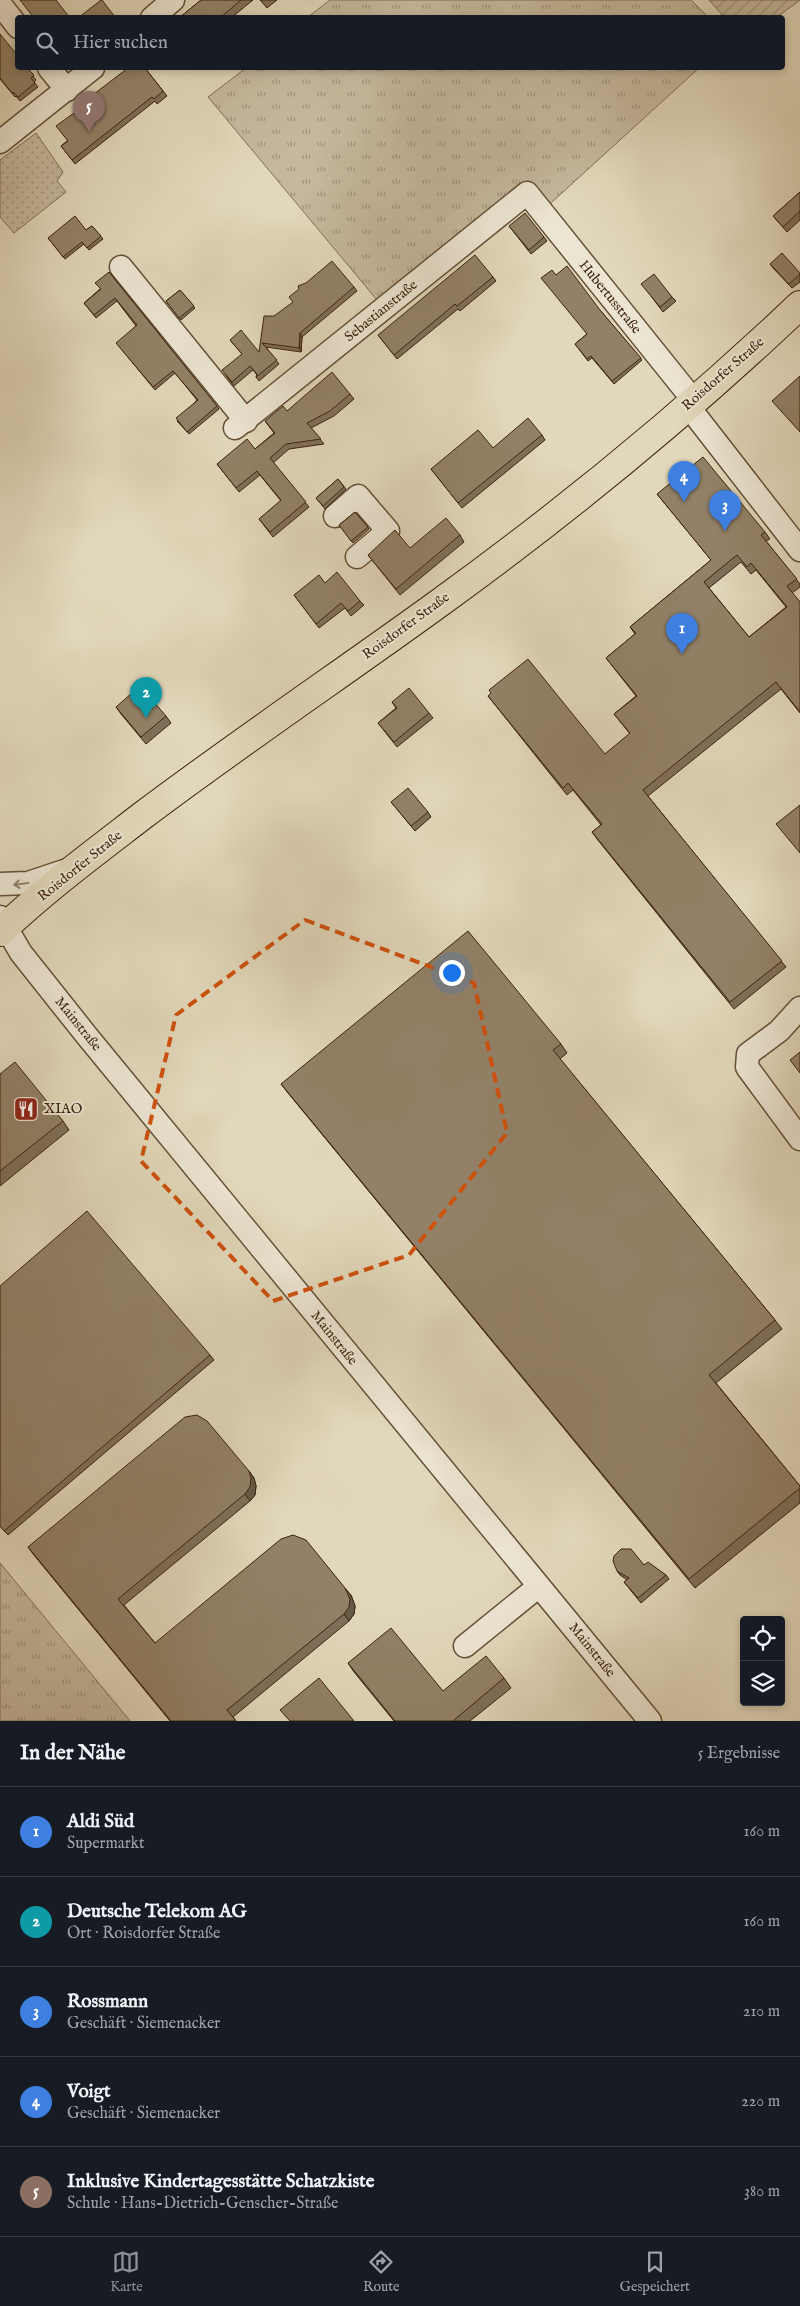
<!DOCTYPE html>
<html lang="de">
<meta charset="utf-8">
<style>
:root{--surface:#171b24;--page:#242831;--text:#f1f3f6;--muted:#9ea1a6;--line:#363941;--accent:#8c9099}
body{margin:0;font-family:"IM FELL English",serif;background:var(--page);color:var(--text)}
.controls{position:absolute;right:15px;bottom:15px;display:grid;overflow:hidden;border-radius:5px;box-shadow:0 2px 8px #0003}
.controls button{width:45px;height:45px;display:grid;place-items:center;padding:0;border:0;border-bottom:1px solid var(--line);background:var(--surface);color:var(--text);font:25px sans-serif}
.you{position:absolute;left:451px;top:972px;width:18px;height:18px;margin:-12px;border:4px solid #fff;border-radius:50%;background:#1a73e8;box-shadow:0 0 0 8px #1a73e833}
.badge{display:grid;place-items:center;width:32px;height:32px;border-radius:50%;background:var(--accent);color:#fff;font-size:16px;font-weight:700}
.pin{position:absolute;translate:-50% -41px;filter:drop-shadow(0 1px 2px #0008)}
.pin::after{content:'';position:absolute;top:26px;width:18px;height:15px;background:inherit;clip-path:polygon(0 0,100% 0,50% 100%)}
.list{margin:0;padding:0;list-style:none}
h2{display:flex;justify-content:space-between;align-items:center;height:65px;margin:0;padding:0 20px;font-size:21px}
h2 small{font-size:16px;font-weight:400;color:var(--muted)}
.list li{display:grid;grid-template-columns:32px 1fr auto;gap:15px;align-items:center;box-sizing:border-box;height:90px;padding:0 20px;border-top:1px solid var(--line)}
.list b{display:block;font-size:19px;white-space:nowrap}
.list p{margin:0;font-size:16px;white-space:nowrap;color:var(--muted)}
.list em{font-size:16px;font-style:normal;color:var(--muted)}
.icon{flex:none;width:28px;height:28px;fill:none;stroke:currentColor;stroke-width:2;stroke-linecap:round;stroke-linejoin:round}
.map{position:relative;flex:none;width:800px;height:1721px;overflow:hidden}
.search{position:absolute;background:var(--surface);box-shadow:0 2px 8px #0003;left:15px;right:15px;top:15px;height:55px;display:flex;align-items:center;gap:12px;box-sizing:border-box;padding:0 18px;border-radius:5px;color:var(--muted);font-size:19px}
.sheet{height:515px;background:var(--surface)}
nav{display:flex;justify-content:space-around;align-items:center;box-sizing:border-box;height:70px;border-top:1px solid var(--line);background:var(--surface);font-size:14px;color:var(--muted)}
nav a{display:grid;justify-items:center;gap:2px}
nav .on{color:var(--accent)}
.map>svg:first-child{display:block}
.grass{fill:url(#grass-tufts);stroke:#806e55}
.park{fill:url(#park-dots);stroke:#806e55}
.garden{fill:url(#garden-furrows);stroke:#806e55}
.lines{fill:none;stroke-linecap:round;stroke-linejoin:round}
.minor-casing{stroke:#655038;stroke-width:25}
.major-casing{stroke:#3c230d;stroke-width:30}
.minor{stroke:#ece5d2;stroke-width:22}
.major{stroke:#e1d7ba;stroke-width:28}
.wall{fill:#7e6f59;stroke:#3c230d;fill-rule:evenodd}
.shaded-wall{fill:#665a48;stroke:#3c230d}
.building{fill:#928167;stroke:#3c230d;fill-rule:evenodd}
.oneway{stroke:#948470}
.marked{fill:none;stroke:#ce510c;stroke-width:4;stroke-dasharray:10 6;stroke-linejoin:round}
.labels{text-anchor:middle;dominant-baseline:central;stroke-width:4;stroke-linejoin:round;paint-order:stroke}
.street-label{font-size:14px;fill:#3c230d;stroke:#ece5d2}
.poi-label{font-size:14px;fill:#3c230d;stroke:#ece5d2;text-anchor:start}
</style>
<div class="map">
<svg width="800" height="1721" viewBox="0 0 800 1721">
<defs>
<pattern id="grass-tufts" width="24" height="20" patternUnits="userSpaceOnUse" patternTransform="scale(1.25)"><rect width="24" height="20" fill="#c5b89d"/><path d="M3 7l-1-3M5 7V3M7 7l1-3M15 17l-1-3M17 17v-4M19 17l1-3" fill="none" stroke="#a1957e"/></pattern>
<pattern id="park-dots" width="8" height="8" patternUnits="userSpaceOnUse" patternTransform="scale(1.25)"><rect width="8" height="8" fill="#c5b89d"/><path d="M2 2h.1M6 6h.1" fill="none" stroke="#a1957e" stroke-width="1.8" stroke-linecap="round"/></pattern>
<pattern id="garden-furrows" width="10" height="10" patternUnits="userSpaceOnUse" patternTransform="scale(1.25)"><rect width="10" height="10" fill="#c5b89d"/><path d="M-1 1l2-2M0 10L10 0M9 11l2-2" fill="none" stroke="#a1957e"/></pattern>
</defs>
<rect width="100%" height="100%" fill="#e1d7ba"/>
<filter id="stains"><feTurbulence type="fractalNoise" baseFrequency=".004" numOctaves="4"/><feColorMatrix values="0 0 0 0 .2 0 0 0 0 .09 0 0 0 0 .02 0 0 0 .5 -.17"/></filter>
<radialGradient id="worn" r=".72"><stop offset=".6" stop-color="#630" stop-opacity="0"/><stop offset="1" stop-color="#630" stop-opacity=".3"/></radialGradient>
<!-- grass -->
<path class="grass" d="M 330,0 L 691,0 L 708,17 L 308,17 Z
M 246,68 L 699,68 L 541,212 L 527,193 L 382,306 L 208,97 Z
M 0,1563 L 130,1721 L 0,1721 Z"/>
<!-- park -->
<path class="park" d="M 36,133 L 63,172 L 57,181 L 66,192 L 14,233 L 0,217 L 0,160 Z"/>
<!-- garden -->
<path class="garden" d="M 709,0 L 800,0 L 777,17 L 725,18 Z"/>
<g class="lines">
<defs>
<path id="minor" d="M 0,4 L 18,27
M 152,18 L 173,0
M 49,68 L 67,90
M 0,142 L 93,68
M 121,267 L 246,421
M 688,406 L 800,550
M 235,428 L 527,193 L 694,401
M 335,516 L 358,496 L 388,531 L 357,557
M 0,884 L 28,883 L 67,870
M 0,917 L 21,953 L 87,1036 L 650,1721
M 800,1008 L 779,1031 L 748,1054 L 747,1067 L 800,1139
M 465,1646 L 539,1586"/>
<path id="major" d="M 0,932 C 44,890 94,853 142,816 C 239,743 340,675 438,604 C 564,513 687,412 800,305"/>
</defs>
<!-- minor casing -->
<use href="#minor" class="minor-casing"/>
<!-- major casing -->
<use href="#major" class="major-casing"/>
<!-- minor -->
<use href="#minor" class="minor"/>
<!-- major -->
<use href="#major" class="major"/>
</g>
<!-- wall -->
<path class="wall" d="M 201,0 L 253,0 L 231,18 L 179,18 Z
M 260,0 L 277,0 L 267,8 Z
M 27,68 L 36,80 L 34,82 L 38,87 L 20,101 L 16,96 L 15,97 L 0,79 Z
M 145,68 L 167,96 L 157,104 L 155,101 L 75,164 L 61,146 L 67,141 Z
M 800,192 L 800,220 L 787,232 L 773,216 Z
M 92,226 L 103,239 L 89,250 L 84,244 L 65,259 L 48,238 L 86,230 Z
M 509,226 L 544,237 L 547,241 L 531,254 Z
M 770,264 L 800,273 L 800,282 L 792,288 L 774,269 Z
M 109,272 L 219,409 L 189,434 L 177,421 L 197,400 L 175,373 L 155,390 L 118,345 L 136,326 L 117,301 L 96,318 L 84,303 L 100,289 Z
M 556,275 L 600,310 L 642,360 L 614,384 L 592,358 L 588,361 L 575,344 L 587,334 Z
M 493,277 L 496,281 L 460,311 L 458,309 L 397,359 L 378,335 Z
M 354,287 L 357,291 L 302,337 L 301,352 L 266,347 L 279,364 L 259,381 L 256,377 L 257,375 L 253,370 L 234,386 L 225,374 L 242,354 L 230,340 L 259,352 L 274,316 Z
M 645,288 L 672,297 L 676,301 L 663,312 Z
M 180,290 L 195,308 L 181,320 L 166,301 Z
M 350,394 L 354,399 L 334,416 L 311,428 L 324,444 L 289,449 L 273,463 L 309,507 L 273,537 L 259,519 L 281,501 L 260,475 L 239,492 L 217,464 L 255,449 L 274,433 L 265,421 L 287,411 Z
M 542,435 L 545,440 L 462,508 L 431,469 L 493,448 Z
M 338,479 L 346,489 L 325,509 L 316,498 Z
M 657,494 L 765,532 L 770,539 L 766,541 L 800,584 L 800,587 L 792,593 L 800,602 L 800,713 L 781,689 L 648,796 L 786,967 L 734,1009 L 597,839 L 592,832 L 601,825 L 573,790 L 567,795 L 488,696 L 605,754 L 630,734 L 614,714 L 636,696 L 606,658 L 635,634 L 630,627 L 711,560 ZM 741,562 L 751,574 L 756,570 L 786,607 L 749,637 L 709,588 Z
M 355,512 L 369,529 L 353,543 L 339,525 Z
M 460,535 L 464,542 L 400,595 L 368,555 L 410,548 Z
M 325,583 L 360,601 L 364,605 L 351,616 L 345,608 L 319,628 L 294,595 Z
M 392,702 L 429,713 L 433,718 L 397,747 L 378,723 L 396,708 Z
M 116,707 L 166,716 L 171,723 L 146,744 L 121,714 Z
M 391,802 L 428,812 L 431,817 L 415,831 Z
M 561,1044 L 567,1053 L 560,1059 L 775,1320 L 782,1329 L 716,1383 L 800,1486 L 800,1503 L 695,1588 L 288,1093 L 281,1084 Z
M 0,1074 L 63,1121 L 69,1130 L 0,1186 Z
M 0,1286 L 210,1355 L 214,1360 L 8,1535 L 0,1526 Z
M 249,1471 L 254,1478 L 256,1486 L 255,1495 L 250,1501 L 124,1605 L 155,1643 L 351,1595 L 355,1606 L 354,1614 L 349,1621 L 233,1717 L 236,1721 L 170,1721 L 33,1554 L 28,1547 Z
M 644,1565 L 666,1575 L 669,1579 L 641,1603 L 624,1582 L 627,1580 L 620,1575 L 617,1571 Z
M 348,1663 L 443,1691 L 504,1678 L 511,1688 L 470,1721 L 394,1721 L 354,1672 Z"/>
<!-- shaded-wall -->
<path class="shaded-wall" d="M 300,333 L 302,337 L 301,352 L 299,348 Z
M 249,1471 L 254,1478 L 256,1486 L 255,1495 L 250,1501 L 245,1494 Z
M 345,1588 L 351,1595 L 355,1606 L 354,1614 L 349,1621 L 344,1614 Z"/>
<!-- building -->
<path class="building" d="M 20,0 L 56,0 L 70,18 L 34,18 Z
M 101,0 L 102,0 L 115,17 L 114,18 L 78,18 Z
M 201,0 L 241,0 L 220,18 L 179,18 Z
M 0,34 L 18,56 L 18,68 L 27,68 L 34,75 L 31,78 L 35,83 L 18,97 L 13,92 L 12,93 L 0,78 Z
M 128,68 L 145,68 L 163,91 L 154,99 L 152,97 L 72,160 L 61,146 L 68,141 L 56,126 L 96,97 L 94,94 Z
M 800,192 L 800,211 L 783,227 L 773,216 Z
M 525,213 L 544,237 L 529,250 L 509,226 Z
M 75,216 L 86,230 L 92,226 L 101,236 L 87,248 L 82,242 L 63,257 L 48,238 Z
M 782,253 L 800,273 L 800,274 L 789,284 L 770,264 Z
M 475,255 L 493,277 L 457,306 L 455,304 L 394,355 L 378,335 Z
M 332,261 L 354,287 L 300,333 L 299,348 L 262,343 L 277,360 L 256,377 L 257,374 L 250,366 L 232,382 L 222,370 L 242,354 L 230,340 L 241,330 L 259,352 L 264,316 L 274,316 L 293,302 L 289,297 L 299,289 L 298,286 L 306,283 Z
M 567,266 L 600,310 L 641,358 L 612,381 L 591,356 L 587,359 L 575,344 L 587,334 L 541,278 L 552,270 L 556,275 Z
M 109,272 L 217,406 L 187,432 L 176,418 L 198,400 L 173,371 L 153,387 L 116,343 L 137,325 L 115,298 L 94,315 L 84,303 L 101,289 L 95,283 Z
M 654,274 L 672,297 L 660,307 L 641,284 Z
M 180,290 L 194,306 L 179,318 L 166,301 Z
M 332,372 L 350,394 L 330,411 L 307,423 L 321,439 L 286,444 L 270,458 L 306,502 L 270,532 L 259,519 L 281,500 L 257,471 L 236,488 L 217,464 L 247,439 L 255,449 L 275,433 L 265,421 L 283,406 L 287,411 Z
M 800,376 L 800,432 L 772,401 Z
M 528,418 L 542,435 L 458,503 L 431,469 L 478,430 L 493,448 Z
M 703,457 L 765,532 L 761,535 L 797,579 L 787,586 L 800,602 L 800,712 L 776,682 L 643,790 L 782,961 L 730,1002 L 592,832 L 602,824 L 568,783 L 563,788 L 488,696 L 491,693 L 489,690 L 528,659 L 605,754 L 630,733 L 614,714 L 637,696 L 606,658 L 636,633 L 630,627 L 711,560 L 657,494 ZM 737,555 L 747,567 L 751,563 L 787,607 L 749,637 L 704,582 Z
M 338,479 L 344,487 L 323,506 L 316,498 Z
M 355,512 L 368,527 L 351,541 L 339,525 Z
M 446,518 L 460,535 L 396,589 L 368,555 L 395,530 L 410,548 Z
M 337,572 L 360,601 L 348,611 L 341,603 L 316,624 L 294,595 L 319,575 L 325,583 Z
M 140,686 L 166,716 L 141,737 L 116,707 Z
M 409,688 L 429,713 L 394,742 L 378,723 L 397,708 L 392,702 Z
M 408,788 L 428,812 L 411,826 L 391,802 Z
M 800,805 L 800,853 L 776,824 Z
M 468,931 L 561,1044 L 553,1050 L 775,1320 L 709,1375 L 800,1486 L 800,1488 L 689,1579 L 281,1084 Z
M 800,1052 L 800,1073 L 790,1060 Z
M 15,1062 L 63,1121 L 0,1171 L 0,1074 Z
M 87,1211 L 210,1355 L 4,1531 L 0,1526 L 0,1286 Z
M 197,1415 L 207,1421 L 249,1471 L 251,1479 L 250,1487 L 245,1494 L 118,1599 L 155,1643 L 281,1539 L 293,1535 L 306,1540 L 345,1588 L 350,1599 L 349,1607 L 344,1614 L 227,1710 L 236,1721 L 171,1721 L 28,1547 L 185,1417 Z
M 621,1549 L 631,1549 L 644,1565 L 648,1562 L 666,1575 L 638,1598 L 624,1582 L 629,1578 L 617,1571 L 613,1561 L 614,1556 Z
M 391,1628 L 443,1691 L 486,1656 L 504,1678 L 453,1721 L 395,1721 L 348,1663 Z
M 319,1678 L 354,1721 L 290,1721 L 280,1710 Z"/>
<!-- one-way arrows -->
<defs><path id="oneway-shaft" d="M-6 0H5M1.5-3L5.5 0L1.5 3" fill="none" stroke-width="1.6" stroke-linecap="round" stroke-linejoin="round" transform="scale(1.25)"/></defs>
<use class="oneway" href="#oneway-shaft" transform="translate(21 884) rotate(173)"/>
<!-- marked area -->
<path class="marked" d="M 305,920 L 474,983 L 507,1133 L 409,1255 L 273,1301 L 141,1161 L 176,1015 Z"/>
<!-- icons -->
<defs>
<symbol id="restaurant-square" viewBox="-11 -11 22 22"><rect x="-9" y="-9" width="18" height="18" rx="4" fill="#8f2418" stroke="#ece5d2"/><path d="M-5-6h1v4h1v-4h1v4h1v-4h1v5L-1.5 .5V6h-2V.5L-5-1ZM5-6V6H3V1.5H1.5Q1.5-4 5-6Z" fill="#fff"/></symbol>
</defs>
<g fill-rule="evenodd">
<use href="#restaurant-square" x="12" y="1095" width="28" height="28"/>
</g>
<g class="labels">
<!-- street labels -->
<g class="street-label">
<text transform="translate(610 297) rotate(51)">Hubertusstraße</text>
<text transform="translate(381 311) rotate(-39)">Sebastianstraße</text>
<text transform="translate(723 374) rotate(-41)">Roisdorfer Straße</text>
<text transform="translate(406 626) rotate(-36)">Roisdorfer Straße</text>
<text transform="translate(80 866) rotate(-39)">Roisdorfer Straße</text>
<text transform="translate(78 1024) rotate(51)">Mainstraße</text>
<text transform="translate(334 1338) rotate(51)">Mainstraße</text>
<text transform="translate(592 1650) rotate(51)">Mainstraße</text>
</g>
<!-- poi labels -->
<g class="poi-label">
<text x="44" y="1109">XIAO</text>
</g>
</g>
<rect width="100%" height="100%" filter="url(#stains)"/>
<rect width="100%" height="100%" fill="url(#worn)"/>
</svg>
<div class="controls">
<button><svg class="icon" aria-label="locate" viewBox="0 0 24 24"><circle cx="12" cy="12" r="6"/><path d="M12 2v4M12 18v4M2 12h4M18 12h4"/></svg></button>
<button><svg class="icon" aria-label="layers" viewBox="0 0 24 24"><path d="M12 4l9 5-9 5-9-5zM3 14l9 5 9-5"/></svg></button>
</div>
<div class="you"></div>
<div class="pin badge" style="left:682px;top:654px;background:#3f7fe0">1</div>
<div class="pin badge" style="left:146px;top:718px;background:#0f9aa8">2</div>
<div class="pin badge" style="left:725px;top:531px;background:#3f7fe0">3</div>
<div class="pin badge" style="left:684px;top:502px;background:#3f7fe0">4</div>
<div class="pin badge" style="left:89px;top:132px;background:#8d6e63">5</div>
<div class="search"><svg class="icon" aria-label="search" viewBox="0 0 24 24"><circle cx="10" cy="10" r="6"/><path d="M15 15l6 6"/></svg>Hier suchen</div>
</div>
<section class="sheet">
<h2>In der Nähe<small>5 Ergebnisse</small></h2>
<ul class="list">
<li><span class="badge" style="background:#3f7fe0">1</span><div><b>Aldi Süd</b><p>Supermarkt</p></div><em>160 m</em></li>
<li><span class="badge" style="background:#0f9aa8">2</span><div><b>Deutsche Telekom AG</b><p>Ort · Roisdorfer Straße</p></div><em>160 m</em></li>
<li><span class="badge" style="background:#3f7fe0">3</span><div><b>Rossmann</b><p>Geschäft · Siemenacker</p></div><em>210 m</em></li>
<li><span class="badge" style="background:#3f7fe0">4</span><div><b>Voigt</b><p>Geschäft · Siemenacker</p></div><em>220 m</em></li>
<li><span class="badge" style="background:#8d6e63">5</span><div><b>Inklusive Kindertagesstätte Schatzkiste</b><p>Schule · Hans-Dietrich-Genscher-Straße</p></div><em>380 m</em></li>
</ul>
</section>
<nav>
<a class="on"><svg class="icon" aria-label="map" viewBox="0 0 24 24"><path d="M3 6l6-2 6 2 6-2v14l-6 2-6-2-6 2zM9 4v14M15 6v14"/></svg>Karte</a>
<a><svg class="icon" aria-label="directions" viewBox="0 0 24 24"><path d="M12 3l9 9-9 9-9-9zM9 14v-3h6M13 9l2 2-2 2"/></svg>Route</a>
<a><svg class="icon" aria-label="saved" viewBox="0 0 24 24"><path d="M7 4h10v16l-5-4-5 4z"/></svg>Gespeichert</a>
</nav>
